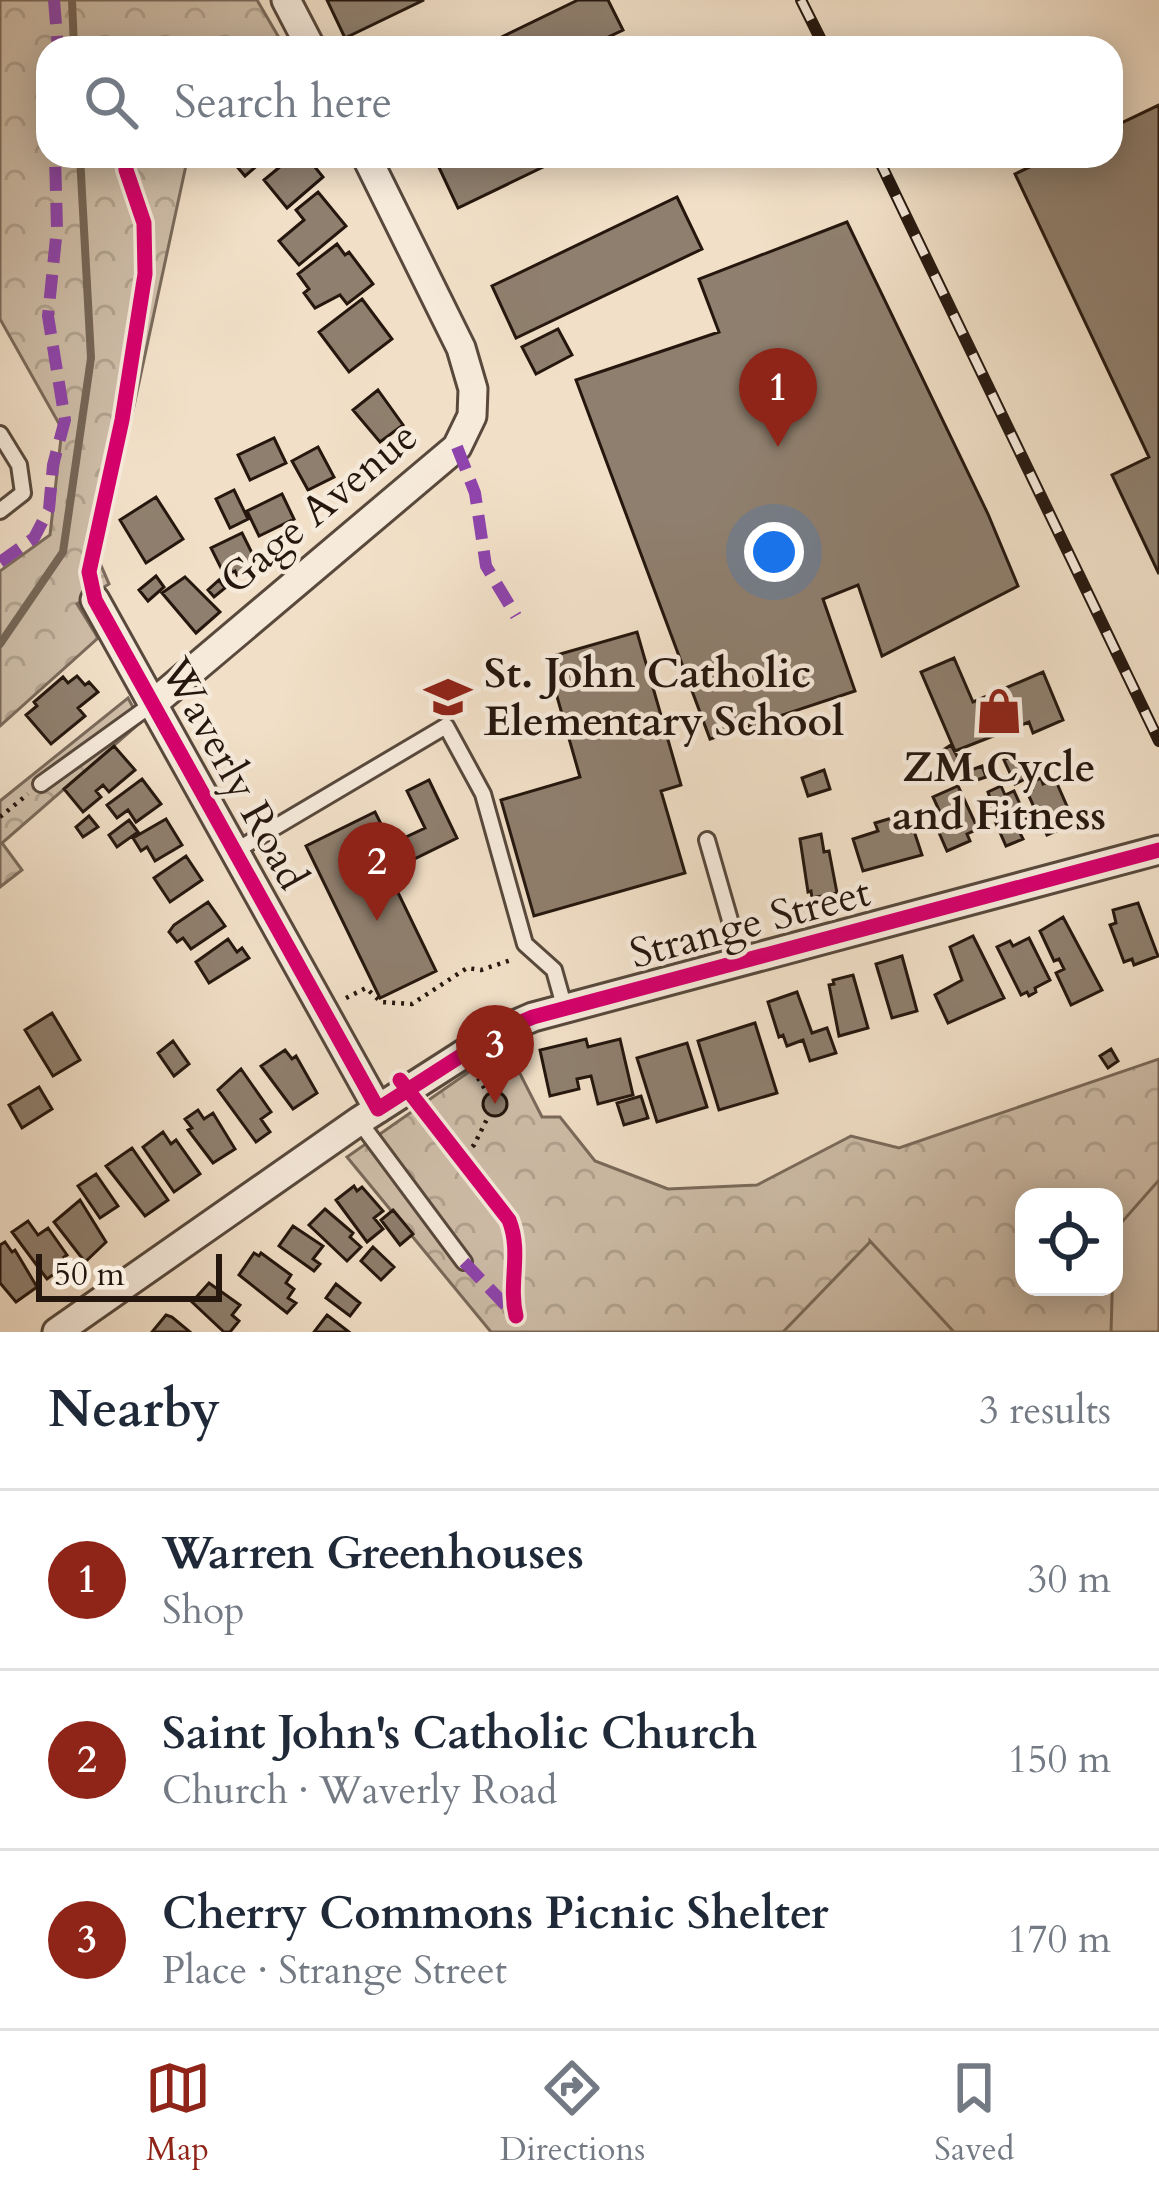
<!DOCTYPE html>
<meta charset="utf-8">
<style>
:root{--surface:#fff;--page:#f2f2f3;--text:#1f2937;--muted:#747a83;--line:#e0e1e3;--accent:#8f2418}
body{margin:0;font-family:Cardo,serif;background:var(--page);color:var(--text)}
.controls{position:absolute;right:36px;bottom:36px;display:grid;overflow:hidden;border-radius:24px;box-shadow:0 6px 30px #0003}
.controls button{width:108px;height:108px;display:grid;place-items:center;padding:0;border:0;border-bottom:3px solid var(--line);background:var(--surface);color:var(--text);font:60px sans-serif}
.scale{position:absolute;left:36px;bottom:30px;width:186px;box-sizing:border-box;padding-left:12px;border:6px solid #25170e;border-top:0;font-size:33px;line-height:42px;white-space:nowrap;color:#25170e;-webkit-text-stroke:9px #f6eadb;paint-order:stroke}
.you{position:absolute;left:774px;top:552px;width:42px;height:42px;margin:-30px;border:9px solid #fff;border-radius:50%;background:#1a73e8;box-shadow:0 0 0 18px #1a73e833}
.badge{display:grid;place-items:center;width:78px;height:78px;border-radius:50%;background:var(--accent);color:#fff;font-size:39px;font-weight:700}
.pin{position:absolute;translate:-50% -99px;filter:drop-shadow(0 3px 6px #0008)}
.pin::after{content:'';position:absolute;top:63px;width:42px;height:36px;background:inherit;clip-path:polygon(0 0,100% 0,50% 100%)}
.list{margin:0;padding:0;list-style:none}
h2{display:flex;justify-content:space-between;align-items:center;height:156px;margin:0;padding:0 48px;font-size:51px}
h2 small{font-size:39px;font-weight:400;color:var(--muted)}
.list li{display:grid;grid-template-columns:78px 1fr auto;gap:36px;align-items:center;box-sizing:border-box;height:180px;padding:0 48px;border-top:3px solid var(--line)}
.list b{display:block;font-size:45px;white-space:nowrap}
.list p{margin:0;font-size:39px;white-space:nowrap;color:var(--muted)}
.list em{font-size:39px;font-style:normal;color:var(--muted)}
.icon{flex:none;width:66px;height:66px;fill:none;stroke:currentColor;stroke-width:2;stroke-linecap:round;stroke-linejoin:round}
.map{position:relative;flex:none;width:1159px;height:1332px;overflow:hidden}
.search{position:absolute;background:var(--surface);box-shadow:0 6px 30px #0003;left:36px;right:36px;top:36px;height:132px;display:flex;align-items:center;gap:30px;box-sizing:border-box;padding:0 42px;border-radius:36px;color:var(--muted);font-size:45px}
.sheet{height:696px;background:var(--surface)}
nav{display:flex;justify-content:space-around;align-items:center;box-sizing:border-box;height:168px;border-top:3px solid var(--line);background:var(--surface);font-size:33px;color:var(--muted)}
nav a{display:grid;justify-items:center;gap:6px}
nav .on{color:var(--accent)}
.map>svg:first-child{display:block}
.forest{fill:url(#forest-crowns);stroke:#7a6a5b;stroke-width:3;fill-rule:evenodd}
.pitch{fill:#cebda8;stroke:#7a6a5b;stroke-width:3}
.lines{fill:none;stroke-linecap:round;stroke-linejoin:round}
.stream{stroke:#766657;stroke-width:8}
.building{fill:#8f7f6e;stroke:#25170e;stroke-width:3}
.service-casing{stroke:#58493c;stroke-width:20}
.minor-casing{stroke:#58493c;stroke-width:33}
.path{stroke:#25170e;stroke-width:4.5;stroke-dasharray:3 6;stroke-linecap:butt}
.service{stroke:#f6eadb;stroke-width:14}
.minor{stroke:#f6eadb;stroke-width:27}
.rail-casing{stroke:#25170e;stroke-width:12}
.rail{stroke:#f6eadb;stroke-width:8;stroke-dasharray:22;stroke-linecap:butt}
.quiet{stroke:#8e44ad;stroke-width:12;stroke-dasharray:24 12;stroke-linecap:butt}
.cycleway-casing{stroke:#f6eadb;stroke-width:22}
.cycleway{stroke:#d6006c;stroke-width:15}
.labels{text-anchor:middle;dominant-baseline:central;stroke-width:9;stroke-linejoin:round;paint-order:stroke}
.street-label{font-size:42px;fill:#25170e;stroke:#f6eadb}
.poi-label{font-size:42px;font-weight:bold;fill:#25170e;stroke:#f6eadb;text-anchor:start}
</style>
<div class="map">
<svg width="1159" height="1332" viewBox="0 0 1159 1332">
<defs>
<pattern id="forest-crowns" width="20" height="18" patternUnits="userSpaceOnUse" patternTransform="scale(3)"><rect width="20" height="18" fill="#cebda8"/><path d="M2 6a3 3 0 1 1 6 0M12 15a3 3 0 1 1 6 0" fill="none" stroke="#b1a28f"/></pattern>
</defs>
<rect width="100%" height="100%" fill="#f1dfc7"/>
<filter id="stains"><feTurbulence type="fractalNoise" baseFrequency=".00167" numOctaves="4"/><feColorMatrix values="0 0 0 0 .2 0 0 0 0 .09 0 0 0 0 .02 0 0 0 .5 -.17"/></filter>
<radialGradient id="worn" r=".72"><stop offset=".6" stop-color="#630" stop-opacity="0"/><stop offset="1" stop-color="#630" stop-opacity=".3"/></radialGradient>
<!-- forest -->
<path class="forest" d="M 0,0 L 257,0 L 285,48 L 48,48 L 48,156 L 188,156 L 100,563 L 109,584 L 77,604 L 98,638 L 0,726 L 0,571 L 50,535 L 62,429 L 0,319 Z
M 128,698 L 141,722 L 2,843 L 22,870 L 0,887 L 0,801 Z
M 506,1046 L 542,1117 L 560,1117 L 595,1161 L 668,1189 L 757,1185 L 851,1136 L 899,1148 L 1159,1059 L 1159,1332 L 491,1332 L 347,1157 ZM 1024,1197 L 1114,1197 L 1114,1287 L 1024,1287 Z"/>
<!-- pitch -->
<path class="pitch" d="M 1159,1180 L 1159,1332 L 1111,1332 L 1114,1231 Z
M 870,1241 L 954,1332 L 783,1332 L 870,1242 Z"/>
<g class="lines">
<!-- stream -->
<path class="stream" d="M 72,0 L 74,48
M 0,644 L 63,552 L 91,358 L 80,156"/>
</g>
<!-- building -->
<path class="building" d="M 327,0 L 424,0 L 345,38 Z
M 578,0 L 608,0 L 623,30 L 585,48 L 479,48 Z
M 1159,105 L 1159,574 L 1112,475 L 1149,457 L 1015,174 L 1053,156 L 1111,156 L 1111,128 Z
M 217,156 L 268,156 L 245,176 L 229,157 L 222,162 Z
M 293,156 L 306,156 L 323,177 L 287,208 L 264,180 Z
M 442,156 L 566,156 L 458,208 L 435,159 Z
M 318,192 L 346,226 L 299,265 L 279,241 L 304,220 L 296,210 Z
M 677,197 L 702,249 L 516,338 L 492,286 Z
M 847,222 L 988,514 L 1018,586 L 882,656 L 858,585 L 823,599 L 855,691 L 710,739 L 576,380 L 719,332 L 699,279 Z
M 337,244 L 345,255 L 349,252 L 373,284 L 347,304 L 340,295 L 315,308 L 304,293 L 309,289 L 298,274 Z
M 362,299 L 392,339 L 349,372 L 319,332 Z
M 558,329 L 572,355 L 536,374 L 522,347 Z
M 378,390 L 403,425 L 380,442 L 353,410 Z
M 274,438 L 286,463 L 250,480 L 238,455 Z
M 318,447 L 334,477 L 308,490 L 292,461 Z
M 234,490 L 248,519 L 230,528 L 216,499 Z
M 282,494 L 294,519 L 259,536 L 247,511 Z
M 156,497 L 183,539 L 146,563 L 120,520 Z
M 242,533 L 256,561 L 237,575 L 235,571 L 225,576 L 211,548 Z
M 156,576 L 164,587 L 148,601 L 139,590 Z
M 185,577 L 220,612 L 196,633 L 162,593 Z
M 219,580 L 225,588 L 214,597 L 208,590 Z
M 637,632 L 681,785 L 661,791 L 685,873 L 534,916 L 501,800 L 580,777 L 546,658 Z
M 954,658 L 973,702 L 1043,672 L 1063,720 L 1033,733 L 1029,722 L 955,751 L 921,672 Z
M 77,676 L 85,685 L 89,682 L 98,692 L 78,708 L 85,716 L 51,744 L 26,715 L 37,706 L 34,702 L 63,677 L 68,683 Z
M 951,745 L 962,765 L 949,773 L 937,754 Z
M 114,746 L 135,770 L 109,792 L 103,785 L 96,791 L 101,797 L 83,812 L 64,789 Z
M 1016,754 L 1027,778 L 1015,784 L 1004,760 Z
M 982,766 L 986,777 L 974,781 L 971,770 Z
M 824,770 L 830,789 L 808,796 L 802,778 Z
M 1041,778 L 1043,784 L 1055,779 L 1070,813 L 1059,818 L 1063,828 L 1047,835 L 1027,792 L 1032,790 L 1029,783 Z
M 142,779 L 161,804 L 136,822 L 128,810 L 117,818 L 107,805 Z
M 429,780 L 457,838 L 388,872 L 436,971 L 380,998 L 306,846 L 375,812 L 391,844 L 425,828 L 407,791 Z
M 958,786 L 978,829 L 967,834 L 970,841 L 947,851 L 931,814 L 939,810 L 933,797 Z
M 1001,786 L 1005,795 L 1014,791 L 1029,824 L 1018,829 L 1023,839 L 1006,846 L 987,803 L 991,801 L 988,792 Z
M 908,813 L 922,855 L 863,871 L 853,839 L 878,831 L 875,823 Z
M 89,816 L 98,827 L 83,837 L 76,827 Z
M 166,819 L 182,845 L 155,861 L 147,847 L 141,851 L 133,838 Z
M 129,820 L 138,832 L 117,847 L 109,835 Z
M 821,834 L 824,852 L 829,851 L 837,893 L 812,898 L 811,891 L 808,892 L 800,839 Z
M 186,856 L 202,880 L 170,902 L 154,878 Z
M 208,902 L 225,926 L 191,949 L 183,938 L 177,942 L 169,932 L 174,925 Z
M 1138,903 L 1158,956 L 1134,965 L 1132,959 L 1124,962 L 1110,925 L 1116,923 L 1113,910 Z
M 1063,917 L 1102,990 L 1071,1005 L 1056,973 L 1064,969 L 1059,959 L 1054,961 L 1040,931 Z
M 973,936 L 1004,998 L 948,1023 L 935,995 L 962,980 L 950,947 Z
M 1029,938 L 1050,980 L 1035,988 L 1036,992 L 1029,996 L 1027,992 L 1021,995 L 997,947 L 1010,941 L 1013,946 Z
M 228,939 L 237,952 L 242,948 L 249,958 L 209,983 L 196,962 Z
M 902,956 L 917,1011 L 892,1018 L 876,964 Z
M 853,975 L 868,1028 L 839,1036 L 829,985 L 834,984 L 833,980 Z
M 797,992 L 812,1033 L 827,1028 L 836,1053 L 810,1061 L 803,1040 L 787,1046 L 783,1035 L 779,1037 L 768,1002 Z
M 52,1013 L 80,1060 L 53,1076 L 25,1030 Z
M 755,1023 L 777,1093 L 719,1110 L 698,1041 Z
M 586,1039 L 588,1047 L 620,1039 L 633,1095 L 598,1104 L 591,1076 L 577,1079 L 579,1089 L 550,1096 L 540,1050 Z
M 173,1041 L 189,1064 L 174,1076 L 158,1053 Z
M 687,1043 L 707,1107 L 657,1122 L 637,1058 Z
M 1111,1049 L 1118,1061 L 1108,1068 L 1100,1056 Z
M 285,1050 L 292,1059 L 296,1056 L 317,1093 L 293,1109 L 261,1066 Z
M 241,1069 L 271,1112 L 261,1119 L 270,1132 L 256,1142 L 218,1090 Z
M 39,1087 L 52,1109 L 22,1128 L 9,1105 Z
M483 1104a12 12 0 1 1 24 0a12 12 0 1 1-24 0Z
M 641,1096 L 648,1118 L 624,1125 L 617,1103 Z
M 198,1110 L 204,1119 L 213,1113 L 235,1149 L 213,1163 L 188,1130 L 192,1128 L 185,1119 Z
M 163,1132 L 171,1144 L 176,1140 L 200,1174 L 174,1192 L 143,1147 Z
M 132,1148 L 168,1200 L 145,1216 L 106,1166 Z
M 96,1174 L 118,1206 L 100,1218 L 78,1186 Z
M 354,1186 L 357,1191 L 362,1187 L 383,1211 L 374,1218 L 383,1229 L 367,1242 L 336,1200 Z
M 80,1200 L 106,1242 L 85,1262 L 54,1222 Z
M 325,1209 L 353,1233 L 350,1237 L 361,1247 L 347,1261 L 309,1225 Z
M 393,1210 L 413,1234 L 400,1245 L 381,1220 Z
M 28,1221 L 38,1235 L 48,1228 L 67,1255 L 64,1257 L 68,1264 L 47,1279 L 12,1232 Z
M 293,1226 L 323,1246 L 313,1259 L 320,1264 L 314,1271 L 279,1246 Z
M 5,1242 L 12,1252 L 15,1250 L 37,1287 L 16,1302 L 0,1283 L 0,1245 Z
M 373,1247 L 394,1267 L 381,1280 L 361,1261 Z
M 254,1253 L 259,1256 L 261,1253 L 291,1275 L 286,1283 L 294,1289 L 288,1298 L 296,1303 L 287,1313 L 239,1275 Z
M 209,1283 L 240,1305 L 232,1315 L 239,1321 L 230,1332 L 224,1332 L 192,1302 Z
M 336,1284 L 360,1303 L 350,1316 L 326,1298 Z
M 166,1315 L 172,1317 L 190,1332 L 152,1332 Z
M 327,1315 L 349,1332 L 314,1332 Z"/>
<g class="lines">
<defs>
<path id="service" d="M 0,434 L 19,465 L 23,493 L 0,511
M 41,784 L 155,702
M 707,840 L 742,962
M 235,851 L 446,726 L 483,794 L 525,944 L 554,970 L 565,1009
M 359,1121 L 464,1262"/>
<path id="minor" d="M 286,0 L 311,48
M 95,600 L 378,1109
M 155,702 L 457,447 L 472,416 L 473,389 L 461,348 L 366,156
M 57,1332 L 359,1121 L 498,1032 L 533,1017 L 1159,850"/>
</defs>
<!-- service casing -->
<use href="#service" class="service-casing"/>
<!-- minor casing -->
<use href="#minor" class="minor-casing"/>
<!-- path -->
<path class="path" d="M 0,817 L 28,794
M 346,998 L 366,988 L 381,1002 L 412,1004 L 467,968 L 481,970 L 511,960
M 478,1078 L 488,1094
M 459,1159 L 474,1145 L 489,1115"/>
<!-- service -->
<use href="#service" class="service"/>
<!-- minor -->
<use href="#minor" class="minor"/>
<defs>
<path id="rail" d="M 801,0 L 825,48
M 877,156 L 1159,741"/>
</defs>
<!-- rail casing -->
<use href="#rail" class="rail-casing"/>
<!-- rail -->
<use href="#rail" class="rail"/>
<!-- quiet -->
<path class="quiet" d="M 54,0 L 58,48
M 457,447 L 475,493 L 486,566 L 516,616
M 0,562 L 34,538 L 49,509 L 53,465 L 65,420 L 48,316 L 57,228 L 55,156
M 464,1262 L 514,1314"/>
<defs>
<path id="cycleway" d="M 125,156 L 126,170 L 144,223 L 145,274 L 122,420 L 89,572 L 95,600 L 378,1109 L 498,1032 L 533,1017 L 1159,850
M 400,1080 L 509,1220 C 522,1252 508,1284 516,1316"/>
</defs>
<!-- cycleway casing -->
<use href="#cycleway" class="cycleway-casing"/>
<!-- cycleway -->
<use href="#cycleway" class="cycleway"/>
</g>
<!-- icons -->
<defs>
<symbol id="school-bare" viewBox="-9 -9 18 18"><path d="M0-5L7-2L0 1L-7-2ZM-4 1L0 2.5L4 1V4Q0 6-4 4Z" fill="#8f2418" stroke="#f6eadb" stroke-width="2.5" paint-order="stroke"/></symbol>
<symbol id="shop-bare" viewBox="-9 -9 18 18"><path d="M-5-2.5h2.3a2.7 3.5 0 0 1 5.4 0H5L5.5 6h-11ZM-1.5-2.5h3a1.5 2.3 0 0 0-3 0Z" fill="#8f2418" stroke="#f6eadb" stroke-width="2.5" paint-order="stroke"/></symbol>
</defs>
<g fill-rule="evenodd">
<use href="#school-bare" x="415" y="664" width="66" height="66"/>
<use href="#shop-bare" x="966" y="678" width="66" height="66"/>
</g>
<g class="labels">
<!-- street labels -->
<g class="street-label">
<text transform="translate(319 508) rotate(-40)">Gage Avenue</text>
<text transform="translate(234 774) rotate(61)">Waverly Road</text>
<text transform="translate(750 923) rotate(-15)">Strange Street</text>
</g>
<!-- poi labels -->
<g class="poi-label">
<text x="484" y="673">St. John Catholic<tspan x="484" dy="48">Elementary School</tspan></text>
<text x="999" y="767" text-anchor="middle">ZM Cycle<tspan x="999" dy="48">and Fitness</tspan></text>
</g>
</g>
<rect width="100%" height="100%" filter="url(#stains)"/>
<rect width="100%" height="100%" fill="url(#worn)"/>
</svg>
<div class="controls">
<button><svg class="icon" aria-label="locate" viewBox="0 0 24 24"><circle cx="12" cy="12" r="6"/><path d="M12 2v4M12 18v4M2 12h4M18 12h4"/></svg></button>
</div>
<div class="scale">50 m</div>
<div class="you"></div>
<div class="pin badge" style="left:778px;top:447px">1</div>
<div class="pin badge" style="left:377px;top:921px">2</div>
<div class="pin badge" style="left:495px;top:1104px">3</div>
<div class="search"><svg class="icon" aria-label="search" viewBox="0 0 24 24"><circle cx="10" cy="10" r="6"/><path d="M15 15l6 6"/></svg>Search here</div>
</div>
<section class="sheet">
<h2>Nearby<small>3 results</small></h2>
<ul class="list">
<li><span class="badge">1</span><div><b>Warren Greenhouses</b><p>Shop</p></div><em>30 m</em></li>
<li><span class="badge">2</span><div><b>Saint John's Catholic Church</b><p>Church · Waverly Road</p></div><em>150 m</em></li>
<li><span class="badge">3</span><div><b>Cherry Commons Picnic Shelter</b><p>Place · Strange Street</p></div><em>170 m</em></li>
</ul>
</section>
<nav>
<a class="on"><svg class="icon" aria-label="map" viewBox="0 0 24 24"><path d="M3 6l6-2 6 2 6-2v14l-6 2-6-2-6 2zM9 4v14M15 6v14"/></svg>Map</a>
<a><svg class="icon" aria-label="directions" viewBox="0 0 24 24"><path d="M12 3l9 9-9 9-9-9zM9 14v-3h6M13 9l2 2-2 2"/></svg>Directions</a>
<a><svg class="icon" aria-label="saved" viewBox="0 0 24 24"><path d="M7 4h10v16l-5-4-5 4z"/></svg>Saved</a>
</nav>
